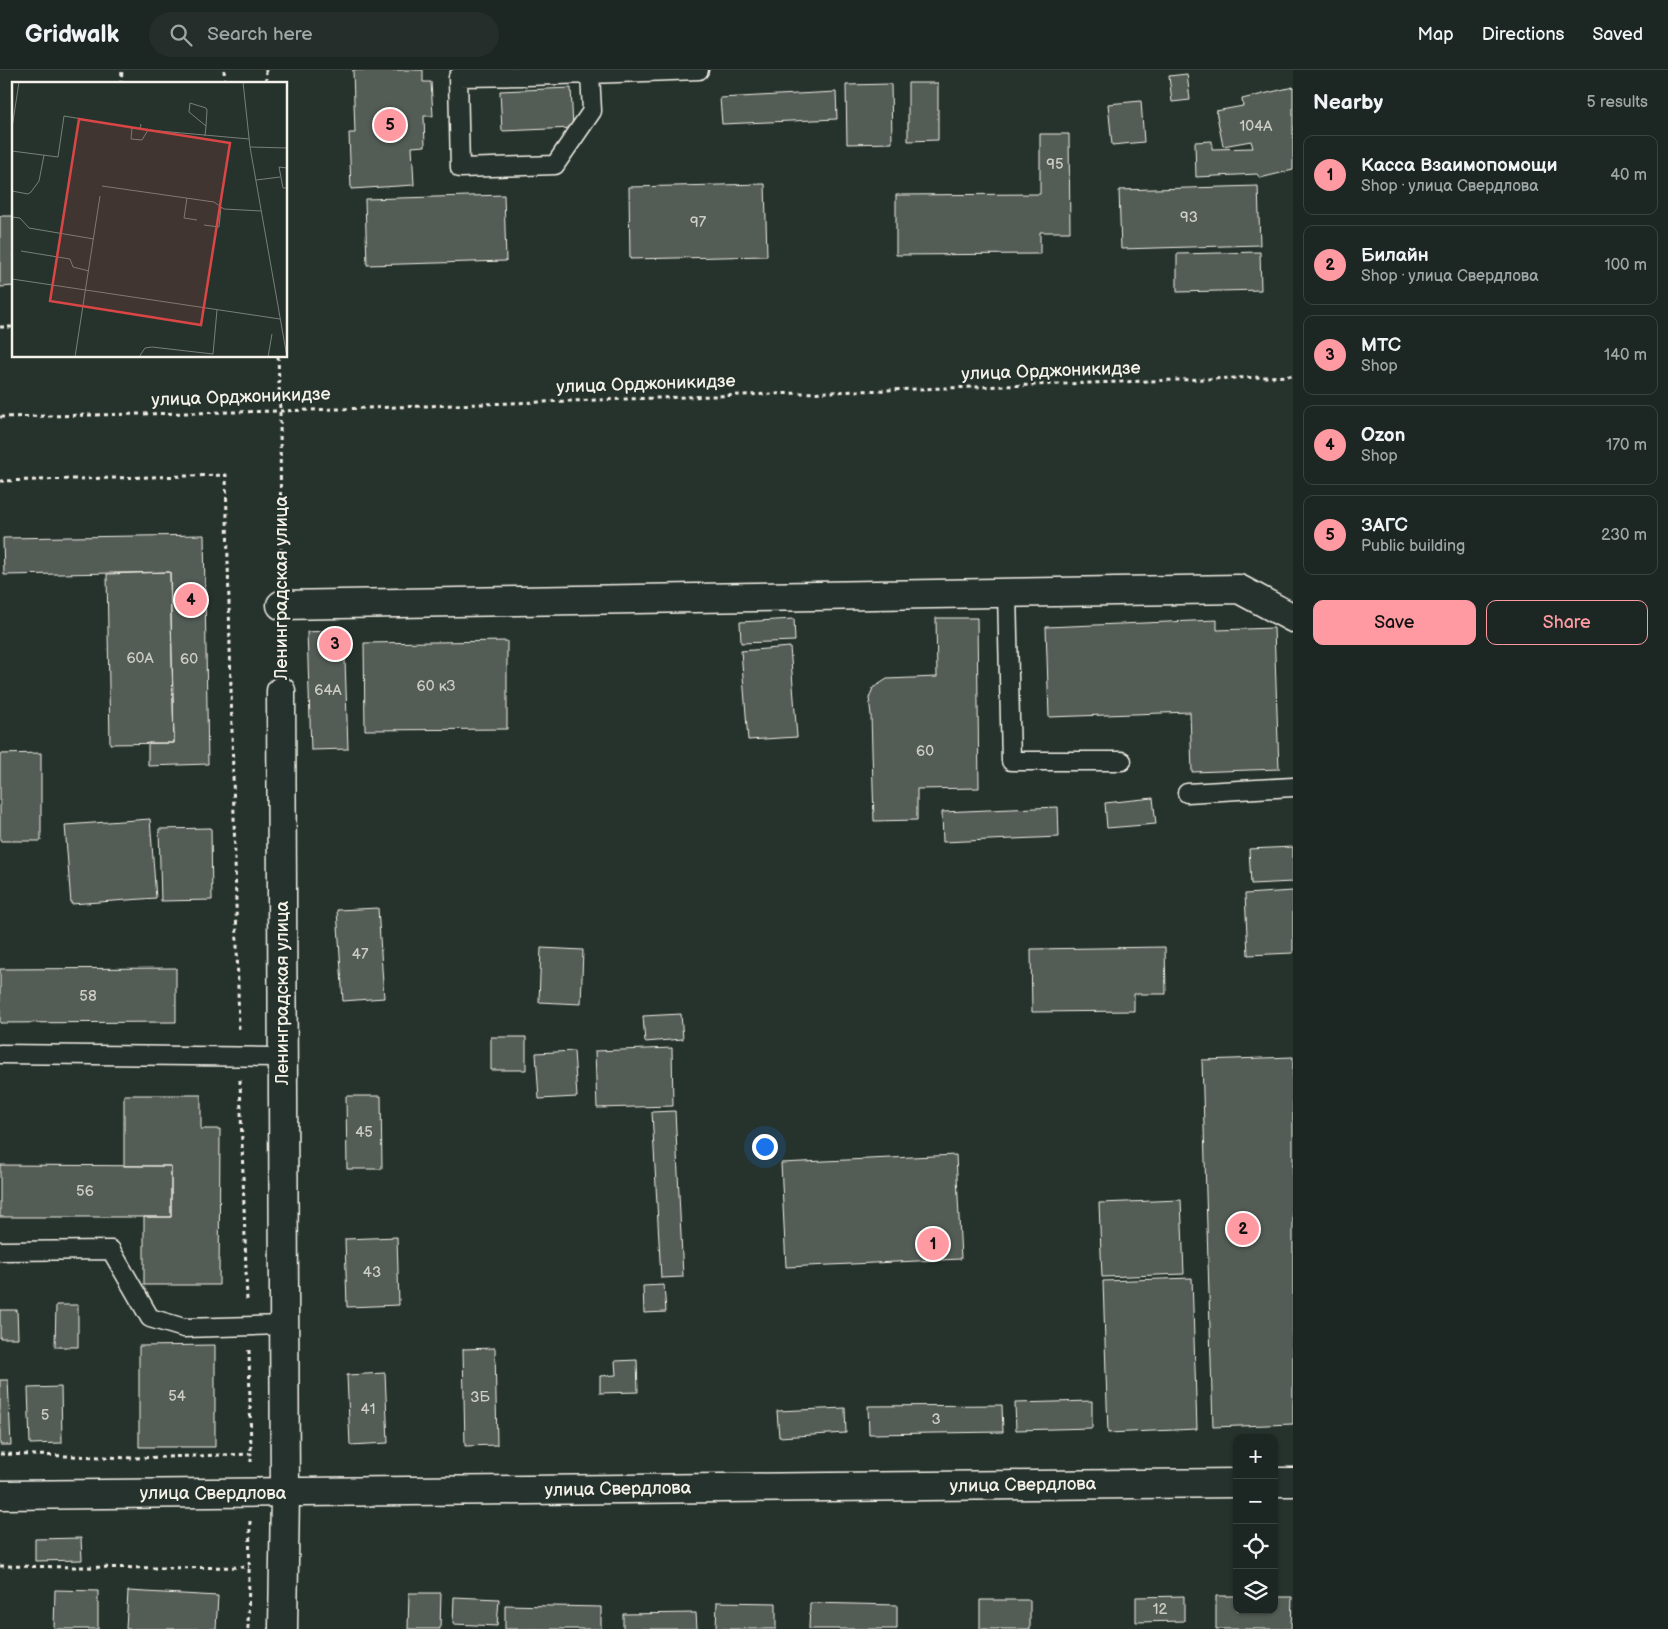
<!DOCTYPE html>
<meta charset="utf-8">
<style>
:root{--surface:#1c2622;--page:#252e2a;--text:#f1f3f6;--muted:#a0a5a5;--line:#3a4340;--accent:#ff9aa2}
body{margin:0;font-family:"Balsamiq Sans",sans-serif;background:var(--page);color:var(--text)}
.controls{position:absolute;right:15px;bottom:15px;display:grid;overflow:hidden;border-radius:10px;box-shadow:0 1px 4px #0004}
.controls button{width:45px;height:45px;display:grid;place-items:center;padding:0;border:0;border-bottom:1px solid var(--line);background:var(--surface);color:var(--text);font:25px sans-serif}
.you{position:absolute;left:764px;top:1076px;width:18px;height:18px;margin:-12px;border:4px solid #fff;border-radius:50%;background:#1a73e8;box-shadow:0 0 0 8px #1a73e833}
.badge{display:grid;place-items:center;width:32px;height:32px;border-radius:50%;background:var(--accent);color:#111;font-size:16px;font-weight:700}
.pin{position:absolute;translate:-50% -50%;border:2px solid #fff;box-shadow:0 1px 5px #0006}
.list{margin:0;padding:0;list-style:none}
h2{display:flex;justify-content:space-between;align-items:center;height:65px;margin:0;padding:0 20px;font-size:21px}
h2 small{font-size:16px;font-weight:400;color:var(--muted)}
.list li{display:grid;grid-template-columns:32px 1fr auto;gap:15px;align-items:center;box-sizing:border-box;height:80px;margin:0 10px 10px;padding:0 10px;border:1px solid var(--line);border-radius:10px}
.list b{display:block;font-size:19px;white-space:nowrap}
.list p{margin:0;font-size:16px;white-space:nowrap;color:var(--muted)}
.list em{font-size:16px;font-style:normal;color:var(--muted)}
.actions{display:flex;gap:10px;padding:15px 20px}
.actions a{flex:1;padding:11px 0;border:1px solid var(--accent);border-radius:10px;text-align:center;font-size:18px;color:var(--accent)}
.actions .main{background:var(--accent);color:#111}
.icon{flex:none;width:28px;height:28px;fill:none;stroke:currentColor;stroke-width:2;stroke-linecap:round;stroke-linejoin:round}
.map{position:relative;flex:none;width:1293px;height:1559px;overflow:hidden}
header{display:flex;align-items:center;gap:30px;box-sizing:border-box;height:70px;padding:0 25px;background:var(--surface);border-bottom:1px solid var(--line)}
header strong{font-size:24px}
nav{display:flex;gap:28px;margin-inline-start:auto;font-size:18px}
.search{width:350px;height:45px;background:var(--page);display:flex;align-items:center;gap:12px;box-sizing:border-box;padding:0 18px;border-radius:28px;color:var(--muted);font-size:19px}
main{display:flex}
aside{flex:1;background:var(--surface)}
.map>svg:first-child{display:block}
.building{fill:#525c55;stroke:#f4f1e8}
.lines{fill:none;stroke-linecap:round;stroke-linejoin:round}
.service-casing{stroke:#f4f1e8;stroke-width:21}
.minor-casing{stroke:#f4f1e8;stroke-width:31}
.tertiary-casing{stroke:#f4f1e8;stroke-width:31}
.path{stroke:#f4f1e8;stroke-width:3;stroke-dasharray:4 4;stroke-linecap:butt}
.service{stroke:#26332d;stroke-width:18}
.minor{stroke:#26332d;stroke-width:28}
.tertiary{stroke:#26332d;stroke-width:28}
.labels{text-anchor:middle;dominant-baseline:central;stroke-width:4.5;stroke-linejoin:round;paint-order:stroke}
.number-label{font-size:15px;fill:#ccccc3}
.street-label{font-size:18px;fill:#f4f1e8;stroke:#26332d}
.inset-road{fill:none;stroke:#787f78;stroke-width:1}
.view{fill:#da4645;fill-opacity:0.15;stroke:#da4645;stroke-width:2.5}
.inset-edge{fill:none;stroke:#f4f1e8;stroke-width:2.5}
</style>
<header>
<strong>Gridwalk</strong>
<div class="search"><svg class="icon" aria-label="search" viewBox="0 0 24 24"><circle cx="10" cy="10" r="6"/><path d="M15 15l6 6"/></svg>Search here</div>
<nav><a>Map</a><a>Directions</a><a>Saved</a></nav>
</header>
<main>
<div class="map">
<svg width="1293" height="1559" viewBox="0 0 1293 1559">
<rect width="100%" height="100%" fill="#26332d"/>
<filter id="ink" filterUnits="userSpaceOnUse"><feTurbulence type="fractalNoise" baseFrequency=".02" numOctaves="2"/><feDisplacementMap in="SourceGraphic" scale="10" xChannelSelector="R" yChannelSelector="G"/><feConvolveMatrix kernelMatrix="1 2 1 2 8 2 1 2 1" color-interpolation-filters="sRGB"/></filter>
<g filter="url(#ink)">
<!-- building -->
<path class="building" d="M 353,0 L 423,0 L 423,12 L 431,12 L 433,46 L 424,46 L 425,76 L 412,77 L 414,115 L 351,119 L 349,63 L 355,63 Z
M 1187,4 L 1190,30 L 1172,32 L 1169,6 Z
M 908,13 L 938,13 L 938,70 L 908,71 Z
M 891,14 L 892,73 L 847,74 L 846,15 Z
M 1293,17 L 1293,100 L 1260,108 L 1257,104 L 1196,107 L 1195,72 L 1212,71 L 1212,79 L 1253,78 L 1251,71 L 1223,76 L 1216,41 L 1243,36 L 1242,29 Z
M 571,18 L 573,58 L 502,61 L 500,21 Z
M 836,22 L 837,49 L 722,54 L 720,28 Z
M 1141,31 L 1144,72 L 1112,75 L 1108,34 Z
M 1040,64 L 1069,64 L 1070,162 L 1040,162 L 1040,184 L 896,185 L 896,125 L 1040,124 Z
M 765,114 L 767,186 L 630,189 L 629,117 Z
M 1258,116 L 1260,175 L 1121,179 L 1119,120 Z
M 504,125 L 506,191 L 367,195 L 365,129 Z
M 0,146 L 14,146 L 14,216 L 0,217 Z
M 1260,182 L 1261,220 L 1177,222 L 1177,184 Z
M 204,465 L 208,694 L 148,696 L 148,673 L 174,673 L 170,502 L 4,505 L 3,468 Z
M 170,502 L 174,673 L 110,674 L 107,504 Z
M 936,548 L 977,548 L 979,718 L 917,719 L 917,750 L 874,751 L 871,645 L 869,628 L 873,618 L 887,609 L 937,607 Z
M 794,549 L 795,571 L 741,573 L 740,552 Z
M 1217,550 L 1217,560 L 1274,558 L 1279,699 L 1192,702 L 1190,642 L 1049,647 L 1046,557 Z
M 344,560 L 348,679 L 311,680 L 307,562 Z
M 507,571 L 507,659 L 365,660 L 364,573 Z
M 790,577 L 797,667 L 748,670 L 741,581 Z
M 41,683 L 41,771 L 0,771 L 0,684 Z
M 1153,728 L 1156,754 L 1107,758 L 1105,733 Z
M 1058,737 L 1059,767 L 943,772 L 942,742 Z
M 150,749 L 156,828 L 71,834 L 65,755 Z
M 211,758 L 212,830 L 161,831 L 159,759 Z
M 1293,777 L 1293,812 L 1251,814 L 1249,779 Z
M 1293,821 L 1293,883 L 1248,885 L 1245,824 Z
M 378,838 L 384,928 L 343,931 L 337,840 Z
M 1165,877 L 1166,924 L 1134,924 L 1134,941 L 1032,942 L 1031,879 Z
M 541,878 L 583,880 L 581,934 L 539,932 Z
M 176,898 L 176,952 L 0,953 L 0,899 Z
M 681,944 L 683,969 L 645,972 L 643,946 Z
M 491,967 L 526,967 L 526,1000 L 491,1000 Z
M 672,978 L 673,1036 L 597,1038 L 595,981 Z
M 574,981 L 577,1027 L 539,1029 L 536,983 Z
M 1293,987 L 1293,1354 L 1213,1357 L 1202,990 Z
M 124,1025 L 201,1025 L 201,1059 L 220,1059 L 219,1215 L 144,1215 L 144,1147 L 171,1147 L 171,1096 L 124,1096 Z
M 346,1026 L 381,1026 L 382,1099 L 347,1099 Z
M 675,1041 L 683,1207 L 661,1208 L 652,1042 Z
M 956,1085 L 961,1189 L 786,1197 L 781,1093 Z
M 0,1095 L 171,1096 L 171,1147 L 0,1147 Z
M 1181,1130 L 1184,1204 L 1102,1207 L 1099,1133 Z
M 397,1167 L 399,1235 L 347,1237 L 345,1169 Z
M 1192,1208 L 1197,1359 L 1108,1363 L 1103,1211 Z
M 664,1215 L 666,1242 L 644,1243 L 643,1216 Z
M 56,1235 L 78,1235 L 78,1277 L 55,1277 Z
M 0,1240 L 17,1240 L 18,1268 L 0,1268 Z
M 215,1275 L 215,1377 L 139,1377 L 139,1276 Z
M 495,1278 L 497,1375 L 465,1376 L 463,1279 Z
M 637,1290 L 638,1322 L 600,1323 L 600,1306 L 616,1305 L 615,1291 Z
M 385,1303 L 388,1373 L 350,1375 L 347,1305 Z
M 0,1310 L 8,1310 L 11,1375 L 0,1375 Z
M 61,1317 L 62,1373 L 30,1374 L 28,1318 Z
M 1092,1331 L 1092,1358 L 1016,1360 L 1015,1333 Z
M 1002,1335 L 1003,1362 L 869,1364 L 868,1336 Z
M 845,1338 L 846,1363 L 779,1367 L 777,1341 Z
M 81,1468 L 82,1490 L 35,1491 L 35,1469 Z
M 55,1520 L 98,1521 L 98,1559 L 54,1559 Z
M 128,1521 L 218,1526 L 216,1559 L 126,1559 Z
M 409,1523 L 441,1523 L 440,1559 L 408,1559 Z
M 1184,1526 L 1184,1551 L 1136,1552 L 1136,1527 Z
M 1216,1526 L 1237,1526 L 1237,1540 L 1274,1540 L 1274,1527 L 1292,1527 L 1291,1559 L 1216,1559 Z
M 454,1527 L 499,1529 L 497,1556 L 453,1554 Z
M 980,1530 L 1030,1530 L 1030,1559 L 980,1559 Z
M 717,1532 L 776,1533 L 776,1559 L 716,1559 Z
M 810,1533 L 897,1535 L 897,1559 L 809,1559 Z
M 505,1535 L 601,1537 L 601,1559 L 505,1559 Z
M 696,1543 L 697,1559 L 623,1559 L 623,1544 Z"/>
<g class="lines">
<defs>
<path id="service" d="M 526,0 L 526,6 L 458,7 L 460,98 L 555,95 L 592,41 L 590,4 L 699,0
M 526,6 L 590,4
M 1007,523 L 1011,691 L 1122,691
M 1187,723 L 1293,717
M 0,984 L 283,987
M 0,1181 L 111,1180 L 150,1248 L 184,1258 L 284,1255"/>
<path id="minor" d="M 281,535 L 1239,519 L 1293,548
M 281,621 L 285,1423 L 283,1559"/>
<path id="tertiary" d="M 1274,1412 L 1293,1412
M 0,1425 L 1237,1413"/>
</defs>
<!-- service casing -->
<use href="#service" class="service-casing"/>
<!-- minor casing -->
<use href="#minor" class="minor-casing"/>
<!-- tertiary casing -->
<use href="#tertiary" class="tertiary-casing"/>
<!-- path -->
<path class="path" d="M 224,0 L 225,14
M 266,0 L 266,14
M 121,14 L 122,0
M 0,257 L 14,257
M 278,286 L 280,341 L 281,506
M 0,347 L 280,341 L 1293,306
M 0,411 L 226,405 L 239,961
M 281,564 L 281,593
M 240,1010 L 247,1231
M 249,1280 L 251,1384
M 0,1384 L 136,1388 L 251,1384 L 251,1392
M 0,1496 L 160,1498 L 249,1497
M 248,1559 L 250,1451"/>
<!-- service -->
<use href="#service" class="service"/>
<!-- minor -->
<use href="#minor" class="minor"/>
<!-- tertiary -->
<use href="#tertiary" class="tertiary"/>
</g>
</g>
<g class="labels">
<!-- number labels -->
<g class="number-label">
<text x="1256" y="56">104А</text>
<text x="1055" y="94">95</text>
<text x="1189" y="147">93</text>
<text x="698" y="152">97</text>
<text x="140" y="588">60А</text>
<text x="189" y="589">60</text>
<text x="436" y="616">60 кЗ</text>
<text x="328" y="620">64А</text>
<text x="925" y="681">60</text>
<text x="360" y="884">47</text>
<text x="88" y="926">58</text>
<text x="364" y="1062">45</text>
<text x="85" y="1121">56</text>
<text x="372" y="1202">43</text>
<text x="177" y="1326">54</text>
<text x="480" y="1327">3Б</text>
<text x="368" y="1339">41</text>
<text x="45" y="1345">5</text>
<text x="936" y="1349">3</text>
<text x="1160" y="1539">12</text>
</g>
<!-- street labels -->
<g class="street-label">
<text transform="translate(1051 301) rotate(-2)">улица Орджоникидзе</text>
<text transform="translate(646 314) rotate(-2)">улица Орджоникидзе</text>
<text transform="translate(241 327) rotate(-2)">улица Орджоникидзе</text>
<text transform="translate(281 518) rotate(-90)">Ленинградская улица</text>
<text transform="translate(282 923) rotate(-90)">Ленинградская улица</text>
<text transform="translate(1023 1415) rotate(-1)">улица Свердлова</text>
<text transform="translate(618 1419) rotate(-1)">улица Свердлова</text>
<text x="213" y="1423">улица Свердлова</text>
</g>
</g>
<!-- overview -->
<g transform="translate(12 12)">
<rect width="275" height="275" fill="#26332d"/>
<path class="inset-road" d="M 231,0 L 238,65 L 275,275M 129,42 L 128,47 L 120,46 L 119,57 L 130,58 L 136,48 L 237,57M 0,46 L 7,0M 193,54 L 194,44 L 195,28 L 194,26 L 178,21 L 177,30 L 194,44M 238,65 L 275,66M 0,69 L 46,75 L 52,34 L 70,37M 275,86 L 267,85 L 271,106 L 275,106M 244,98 L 268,95M 90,104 L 202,120 L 212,127 L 249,129M 0,109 L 16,112 L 19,110 L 27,99 L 32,73M 175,116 L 172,136 L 185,138M 0,135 L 8,136 L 17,146 L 82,157M 192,143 L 207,145 L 209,125M 9,169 L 58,177 L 61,185 L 77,189M 0,197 L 268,237M 63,275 L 88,114M 127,275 L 133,266 L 140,265 L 201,272 L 205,228M 256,275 L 260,252"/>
<path class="view" d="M 67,37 L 218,61 L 189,243 L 38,219 Z"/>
<rect width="275" height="275" class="inset-edge"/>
</g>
</svg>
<div class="controls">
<button>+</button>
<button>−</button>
<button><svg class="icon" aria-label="locate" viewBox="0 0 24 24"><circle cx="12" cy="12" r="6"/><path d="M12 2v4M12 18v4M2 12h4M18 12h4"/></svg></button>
<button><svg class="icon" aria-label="layers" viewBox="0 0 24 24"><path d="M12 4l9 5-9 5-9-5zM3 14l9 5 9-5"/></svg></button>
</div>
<div class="you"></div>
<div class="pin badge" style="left:933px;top:1174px">1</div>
<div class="pin badge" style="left:1243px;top:1159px">2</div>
<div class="pin badge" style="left:335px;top:574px">3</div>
<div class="pin badge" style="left:191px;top:530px">4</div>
<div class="pin badge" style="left:390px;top:55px">5</div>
</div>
<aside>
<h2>Nearby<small>5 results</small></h2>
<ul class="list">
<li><span class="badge">1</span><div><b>Касса Взаимопомощи</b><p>Shop · улица Свердлова</p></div><em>40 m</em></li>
<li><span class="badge">2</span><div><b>Билайн</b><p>Shop · улица Свердлова</p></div><em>100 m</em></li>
<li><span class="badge">3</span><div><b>МТС</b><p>Shop</p></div><em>140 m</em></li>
<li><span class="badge">4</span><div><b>Ozon</b><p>Shop</p></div><em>170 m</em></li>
<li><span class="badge">5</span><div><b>ЗАГС</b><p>Public building</p></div><em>230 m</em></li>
</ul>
<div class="actions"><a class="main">Save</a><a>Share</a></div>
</aside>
</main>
